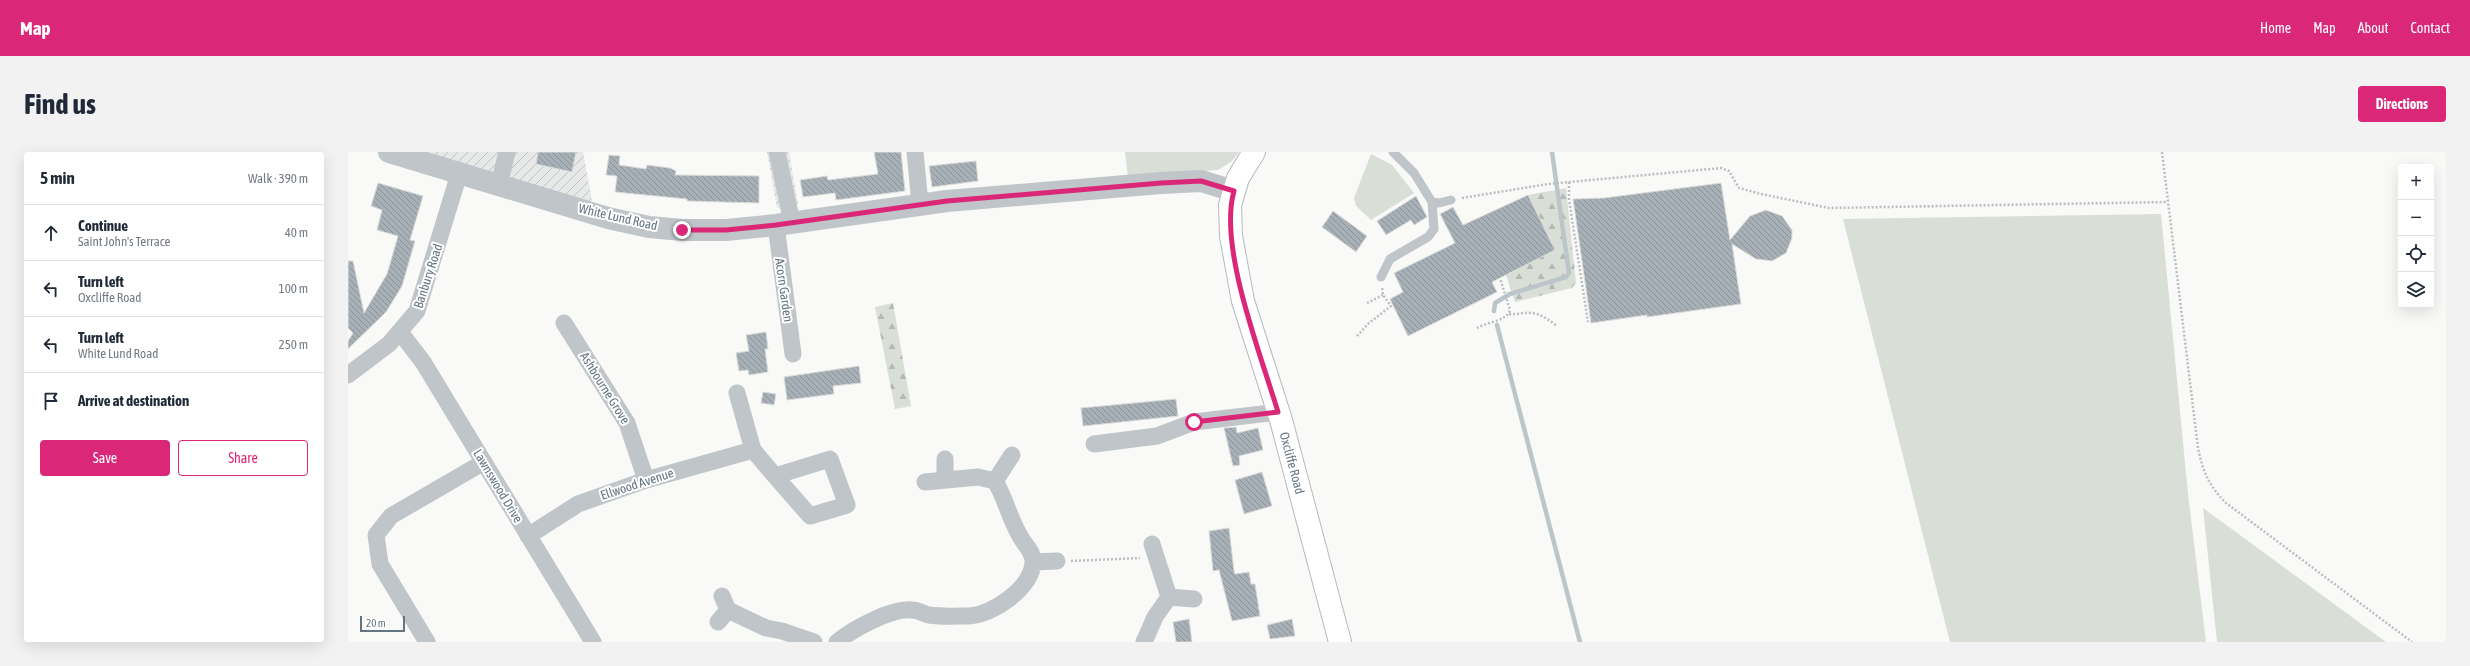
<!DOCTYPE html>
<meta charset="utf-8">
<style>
:root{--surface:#fff;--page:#f2f2f3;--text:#1f2937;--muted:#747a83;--line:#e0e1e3;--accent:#db2777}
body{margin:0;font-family:"Asap Condensed",sans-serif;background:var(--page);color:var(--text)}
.controls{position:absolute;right:12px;top:12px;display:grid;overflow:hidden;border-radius:4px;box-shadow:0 4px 16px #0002}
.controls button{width:36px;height:36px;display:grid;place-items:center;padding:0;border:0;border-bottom:1px solid var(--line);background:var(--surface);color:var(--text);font:20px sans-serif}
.scale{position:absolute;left:12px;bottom:10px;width:45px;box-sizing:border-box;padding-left:4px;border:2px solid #657482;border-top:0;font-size:11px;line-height:14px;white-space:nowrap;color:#657482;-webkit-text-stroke:3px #fff;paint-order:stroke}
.stop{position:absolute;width:12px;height:12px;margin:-9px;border:3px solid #db2777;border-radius:50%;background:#fff}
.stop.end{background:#db2777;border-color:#fff;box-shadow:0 1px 4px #0008}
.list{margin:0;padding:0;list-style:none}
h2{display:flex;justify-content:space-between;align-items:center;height:52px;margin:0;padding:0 16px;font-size:17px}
h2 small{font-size:13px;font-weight:400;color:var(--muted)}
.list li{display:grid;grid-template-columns:26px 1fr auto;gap:12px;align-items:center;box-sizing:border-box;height:56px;padding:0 16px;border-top:1px solid var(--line)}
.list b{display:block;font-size:15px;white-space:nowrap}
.list p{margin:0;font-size:13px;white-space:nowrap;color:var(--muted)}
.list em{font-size:13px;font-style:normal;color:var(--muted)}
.actions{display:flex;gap:8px;padding:12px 16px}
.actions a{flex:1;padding:9px 0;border:1px solid var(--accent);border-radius:4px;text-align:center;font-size:14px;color:var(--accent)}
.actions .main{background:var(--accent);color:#fff}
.icon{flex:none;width:22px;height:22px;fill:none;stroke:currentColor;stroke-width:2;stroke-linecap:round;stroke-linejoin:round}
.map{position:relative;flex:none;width:2098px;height:490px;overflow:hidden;border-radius:4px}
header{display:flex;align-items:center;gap:24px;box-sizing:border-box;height:56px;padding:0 20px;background:var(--accent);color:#fff}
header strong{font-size:19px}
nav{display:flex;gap:22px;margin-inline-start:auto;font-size:14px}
.intro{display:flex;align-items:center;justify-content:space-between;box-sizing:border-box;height:96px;padding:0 24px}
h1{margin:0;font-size:28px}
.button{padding:10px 18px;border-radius:4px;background:var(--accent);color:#fff;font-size:14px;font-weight:700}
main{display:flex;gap:24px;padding:0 24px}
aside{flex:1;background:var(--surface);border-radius:4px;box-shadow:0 4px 16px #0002}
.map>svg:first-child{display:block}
.industrial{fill:url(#industrial-furrows)}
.green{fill:#d9ded7}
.forest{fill:url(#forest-firs)}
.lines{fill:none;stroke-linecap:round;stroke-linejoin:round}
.stream{stroke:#bbc5ca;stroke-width:4.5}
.building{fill:url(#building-back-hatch);stroke:#dbdbd9}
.secondary-casing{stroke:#b5babf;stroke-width:24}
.path{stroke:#bbbec1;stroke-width:2.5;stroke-dasharray:2 2;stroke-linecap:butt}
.service{stroke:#c0c5c9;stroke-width:9}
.minor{stroke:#c0c5c9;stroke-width:17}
.tertiary{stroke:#c0c5c9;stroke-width:22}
.secondary{stroke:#fff;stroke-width:22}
.route{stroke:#db2777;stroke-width:5}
.labels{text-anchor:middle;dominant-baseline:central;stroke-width:4;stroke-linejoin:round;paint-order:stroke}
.street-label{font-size:13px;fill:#657482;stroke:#fff}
</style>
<header>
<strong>Map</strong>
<nav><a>Home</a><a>Map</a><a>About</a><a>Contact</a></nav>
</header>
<div class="intro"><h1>Find us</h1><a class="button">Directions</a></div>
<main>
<aside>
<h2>5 min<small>Walk · 390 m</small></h2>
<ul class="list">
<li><svg class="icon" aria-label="ahead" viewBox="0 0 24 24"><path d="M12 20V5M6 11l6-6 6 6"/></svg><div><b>Continue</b><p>Saint John's Terrace</p></div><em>40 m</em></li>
<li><svg class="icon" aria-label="left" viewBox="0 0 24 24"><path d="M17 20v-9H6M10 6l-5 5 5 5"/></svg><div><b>Turn left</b><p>Oxcliffe Road</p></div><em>100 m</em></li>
<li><svg class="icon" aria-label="left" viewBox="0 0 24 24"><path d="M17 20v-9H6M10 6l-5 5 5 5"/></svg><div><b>Turn left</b><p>White Lund Road</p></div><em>250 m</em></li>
<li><svg class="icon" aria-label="arrive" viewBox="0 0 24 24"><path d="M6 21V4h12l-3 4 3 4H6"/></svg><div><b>Arrive at destination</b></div></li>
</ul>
<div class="actions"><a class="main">Save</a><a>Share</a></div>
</aside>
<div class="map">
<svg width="2098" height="490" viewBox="0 0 2098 490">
<defs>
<pattern id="industrial-furrows" width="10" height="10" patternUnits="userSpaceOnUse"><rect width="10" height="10" fill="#e7e8e8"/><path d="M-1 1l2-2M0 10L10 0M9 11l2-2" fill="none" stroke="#bfc1c1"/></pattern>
<pattern id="forest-firs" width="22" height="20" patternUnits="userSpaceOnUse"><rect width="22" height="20" fill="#d9ded7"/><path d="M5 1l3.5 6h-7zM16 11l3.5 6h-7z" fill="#b4b9b4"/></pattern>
<pattern id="building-back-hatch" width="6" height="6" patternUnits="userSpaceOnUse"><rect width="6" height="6" fill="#a7b0b6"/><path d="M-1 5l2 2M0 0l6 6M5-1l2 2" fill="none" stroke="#8c9499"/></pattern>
</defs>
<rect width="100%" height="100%" fill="#f9f9f7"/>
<!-- industrial -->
<path class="industrial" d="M 75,0 L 235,0 L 245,54 Z
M 419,0 L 441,0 L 450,52 L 429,56 Z"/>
<!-- green -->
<path class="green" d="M 777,0 L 891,0 L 884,9 L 870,18 L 780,25 Z
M 1023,2 L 1044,13 L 1066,41 L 1023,68 L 1008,54 L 1006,46 Z
M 1813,62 L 1840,342 L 1858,490 L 1602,490 L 1495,67 Z
M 1855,356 L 2038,490 L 1869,490 Z"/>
<!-- forest -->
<path class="forest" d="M 1218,36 L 1228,131 L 1224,136 L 1167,150 L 1158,123 L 1207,98 L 1180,43 Z
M 545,151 L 563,254 L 547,257 L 527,155 Z"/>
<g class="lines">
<!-- stream -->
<path class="stream" d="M 1146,159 L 1147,151 L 1162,142 L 1218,125 L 1221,121 L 1204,0
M 1149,173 L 1232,490"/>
</g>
<!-- building -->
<path class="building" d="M 190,0 L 228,0 L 224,20 L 188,12 Z
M 526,0 L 553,0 L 557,39 L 488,48 L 487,41 L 455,45 L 452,28 L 479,24 L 480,28 L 530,22 Z
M 261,3 L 272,4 L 271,13 L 298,17 L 299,13 L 322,16 L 328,19 L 327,23 L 411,24 L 411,51 L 339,49 L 339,47 L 267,40 L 269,24 L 258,23 Z
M 628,9 L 630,29 L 584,35 L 581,14 Z
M 30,31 L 75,44 L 62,88 L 67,89 L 54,134 L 38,160 L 0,197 L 0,189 L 5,181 L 0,176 L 0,109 L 5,109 L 16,161 L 39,122 L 50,84 L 29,78 L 34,58 L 23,54 Z
M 1373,31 L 1382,88 L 1402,64 L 1418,58 L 1434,64 L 1444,78 L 1444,86 L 1438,101 L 1424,109 L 1408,107 L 1384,92 L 1393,152 L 1299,165 L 1299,163 L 1243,171 L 1225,47 L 1256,46 Z
M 1180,43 L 1207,98 L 1144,130 L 1149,140 L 1060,184 L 1042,147 L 1055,140 L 1046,121 L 1107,91 L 1092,62 L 1105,55 L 1115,73 Z
M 1068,44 L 1079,65 L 1066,73 L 1063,68 L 1038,83 L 1029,69 Z
M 985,59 L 1019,84 L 1008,100 L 974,75 Z
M 418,180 L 420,197 L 417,197 L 420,220 L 401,223 L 400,218 L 391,219 L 388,201 L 401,199 L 398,183 Z
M 511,214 L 513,231 L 485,234 L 486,242 L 439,248 L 436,225 Z
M 415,240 L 428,242 L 426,253 L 413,251 Z
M 828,247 L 830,264 L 735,274 L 733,256 Z
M 888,275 L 889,281 L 910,276 L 915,298 L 891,304 L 892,313 L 885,314 L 876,276 Z
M 914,320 L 924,354 L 896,362 L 887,328 Z
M 881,376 L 886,419 L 887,422 L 901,420 L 903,432 L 907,432 L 912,464 L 884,469 L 871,418 L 865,419 L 861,379 Z
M 841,467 L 844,490 L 828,490 L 825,470 Z
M 944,467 L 947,484 L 922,487 L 919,473 Z"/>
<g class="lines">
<defs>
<path id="secondary" d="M 906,0 L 890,26 L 882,53 L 883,84 L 895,149 L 933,268 L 992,490"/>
</defs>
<!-- secondary casing -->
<use href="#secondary" class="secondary-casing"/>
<!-- path -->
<path class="path" d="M 1814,0 L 1850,296 C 1855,320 1861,334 1878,351 L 2064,490
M 1221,30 L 1221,48 L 1240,170
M 1114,46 L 1200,32 L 1373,16 L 1381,19 L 1391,36 L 1413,42 L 1481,56 L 1819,50
M 1019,151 L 1035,143
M 1161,162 C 1169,163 1175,160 1183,161 C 1192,161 1202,169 1209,174
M 1129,176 C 1139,170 1159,169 1162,158 L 1152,126
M 1009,184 L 1021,171 L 1043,154 L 1035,143 L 1034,135
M 723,409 L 792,406"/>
<!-- service -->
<path class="service" d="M 1045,0 L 1066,21 L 1084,50 L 1091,51 L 1103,48
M 1033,125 L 1042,107 L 1080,85 L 1086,77 L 1084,50"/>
<!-- minor -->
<path class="minor" d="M 429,0 L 444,71
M 567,0 L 572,52
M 151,33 L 159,0
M 428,73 L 445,202
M 216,171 L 279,271 L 298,328
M 52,180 L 75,210 L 245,490
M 0,223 L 41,192 L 69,159 L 111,22
M 389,241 L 405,298 L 427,324 L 482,307 L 499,353 L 462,364 L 427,324
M 746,292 L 809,284 L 846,270 L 930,260
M 597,307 L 597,328
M 647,329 L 664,303
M 180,384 L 230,352 L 298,328 L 405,298
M 685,410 L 709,409
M 374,444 L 380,458
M 821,445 L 846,447
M 380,458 L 418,476 L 434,479 L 466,490
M 370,470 L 380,458
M 79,490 L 32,412 L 28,383 L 43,364 L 136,310
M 489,490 C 505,477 543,456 564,458 C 570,458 576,462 581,463 C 594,465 609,464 621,464 C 645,463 683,436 685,411 C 686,402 680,396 675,389 C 662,370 659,349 647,329 L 630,325 L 577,330
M 796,490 L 807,465 L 821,445 L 804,392"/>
<!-- tertiary -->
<path class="tertiary" d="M 41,0 L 260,66 L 301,75 L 334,78 L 378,78 L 428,73 L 599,49 L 813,31 L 853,29 L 886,39"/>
<!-- secondary -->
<use href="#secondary" class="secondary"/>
</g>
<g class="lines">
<!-- route -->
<path class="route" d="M 334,78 L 378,78 L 428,73 L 599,49 L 813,31 L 853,29 L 886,39 C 870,95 913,203 930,260 L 846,270"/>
</g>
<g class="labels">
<!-- street labels -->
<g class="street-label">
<text transform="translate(270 65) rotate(13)">White Lund Road</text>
<text transform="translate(80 124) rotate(-72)">Banbury Road</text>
<text transform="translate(436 138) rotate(82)">Acorn Garden</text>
<text transform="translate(257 236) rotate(58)">Ashbourne Grove</text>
<text transform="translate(944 311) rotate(75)">Oxcliffe Road</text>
<text transform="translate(289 332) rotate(-18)">Ellwood Avenue</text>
<text transform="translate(150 334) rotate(59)">Lawnswood Drive</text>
</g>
</g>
</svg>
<div class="controls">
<button>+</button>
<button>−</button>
<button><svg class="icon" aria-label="locate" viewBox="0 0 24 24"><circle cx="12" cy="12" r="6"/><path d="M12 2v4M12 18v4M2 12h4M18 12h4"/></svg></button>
<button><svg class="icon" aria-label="layers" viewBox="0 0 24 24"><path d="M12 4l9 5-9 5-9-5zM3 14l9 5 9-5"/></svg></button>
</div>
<div class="scale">20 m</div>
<div class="stop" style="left:846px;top:270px"></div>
<div class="stop end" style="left:334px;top:78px"></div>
</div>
</main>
